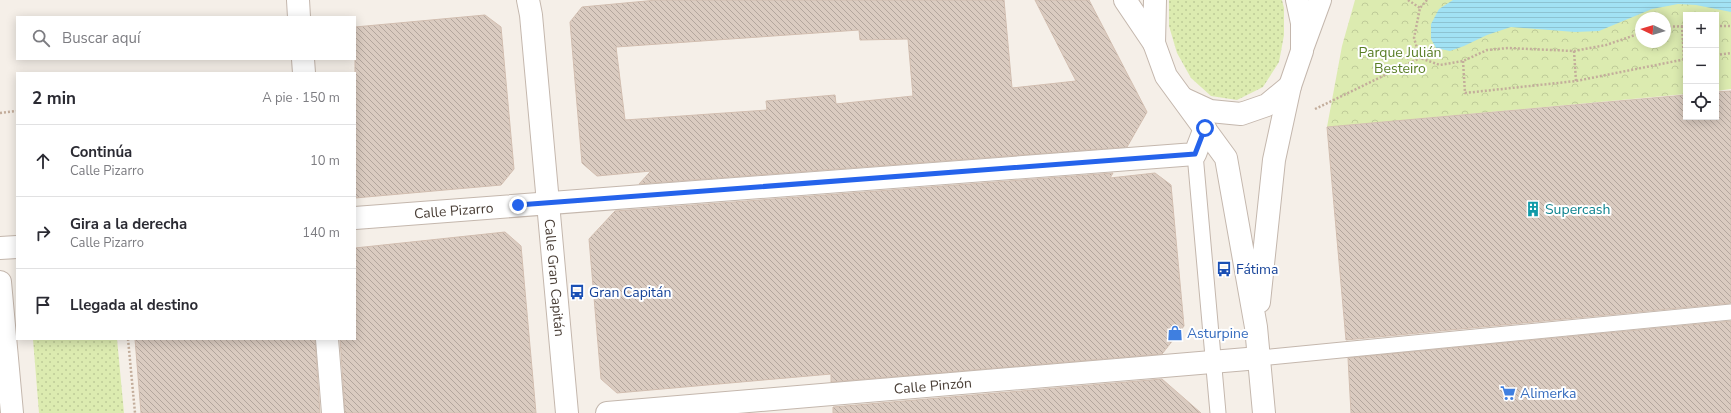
<!DOCTYPE html>
<html lang="es">
<meta charset="utf-8">
<style>
:root{--surface:#fff;--page:#f7f7f7;--text:#2b2b33;--muted:#7c7c81;--line:#e1e1e2}
body{margin:0;font-family:"Nunito Sans",sans-serif;background:var(--page);color:var(--text)}
.controls{position:absolute;right:12px;top:12px;display:grid;overflow:hidden;border-radius:0px;box-shadow:0 2px 10px #0003}
.controls button{width:36px;height:36px;display:grid;place-items:center;padding:0;border:0;border-bottom:1px solid var(--line);background:var(--surface);color:var(--text);font:20px sans-serif}
.compass{position:absolute;left:1635px;top:12px;width:36px;height:36px;border-radius:50%;background:var(--surface);box-shadow:0 2px 10px #0003;rotate:274deg}
.stop{position:absolute;width:12px;height:12px;margin:-9px;border:3px solid #2563eb;border-radius:50%;background:#fff}
.stop.end{background:#2563eb;border-color:#fff;box-shadow:0 1px 4px #0008}
.list{margin:0;padding:0;list-style:none}
h2{display:flex;justify-content:space-between;align-items:center;height:52px;margin:0;padding:0 16px;font-size:17px}
h2 small{font-size:13px;font-weight:400;color:var(--muted)}
.list li{display:grid;grid-template-columns:26px 1fr auto;gap:12px;align-items:center;box-sizing:border-box;height:72px;padding:0 16px;border-top:1px solid var(--line)}
.list b{display:block;font-size:15px;white-space:nowrap}
.list p{margin:0;font-size:13px;white-space:nowrap;color:var(--muted)}
.list em{font-size:13px;font-style:normal;color:var(--muted)}
.icon{flex:none;width:22px;height:22px;fill:none;stroke:currentColor;stroke-width:2;stroke-linecap:round;stroke-linejoin:round}
.map{position:relative;flex:none;width:1731px;height:413px;overflow:hidden}
.search{position:absolute;background:var(--surface);box-shadow:0 2px 10px #0003;left:16px;top:16px;width:340px;height:44px;display:flex;align-items:center;gap:10px;box-sizing:border-box;padding:0 14px;border-radius:0px;color:var(--muted);font-size:15px}
.panel{position:absolute;background:var(--surface);box-shadow:0 2px 10px #0003;left:16px;top:72px;width:340px;height:268px;border-radius:0px}
.map>svg:first-child{display:block}
.grass{fill:url(#grass-dots)}
.park{fill:url(#park-crowns);fill-rule:evenodd}
.water{fill:url(#water-rules)}
.building{fill:url(#building-back-hatch);stroke:#d2beb0;fill-rule:evenodd}
.lines{fill:none;stroke-linecap:round;stroke-linejoin:round}
.service-casing{stroke:#c4b7ad;stroke-width:17}
.pedestrian-casing{stroke:#c4b7ad;stroke-width:24}
.minor-casing{stroke:#c4b7ad;stroke-width:24}
.tertiary-casing{stroke:#c4b7ad;stroke-width:24}
.path{stroke:#c3ad9b;stroke-width:2.5;stroke-dasharray:2 2;stroke-linecap:butt}
.service{stroke:#fff;stroke-width:15}
.pedestrian{stroke:#fff;stroke-width:22}
.minor{stroke:#fff;stroke-width:22}
.tertiary{stroke:#fff;stroke-width:22}
.route{stroke:#2563eb;stroke-width:5}
.labels{text-anchor:middle;dominant-baseline:central;stroke-width:4;stroke-linejoin:round;paint-order:stroke}
.park-label{font-size:14px;fill:#597e26;stroke:#fff}
.culture-label{font-size:14px;fill:#0d838f;stroke:#fff;text-anchor:start}
.street-label{font-size:14px;fill:#493e36;stroke:#fff}
.transit-label{font-size:14px;fill:#164399;stroke:#fff;text-anchor:start}
.shop-label{font-size:14px;fill:#366cbe;stroke:#fff;text-anchor:start}
</style>
<div class="map">
<svg width="1731" height="413" viewBox="0 0 1731 413">
<defs>
<pattern id="grass-dots" width="8" height="8" patternUnits="userSpaceOnUse"><rect width="8" height="8" fill="#dcebb0"/><path d="M2 2h.1M6 6h.1" fill="none" stroke="#becb98" stroke-width="1.8" stroke-linecap="round"/></pattern>
<pattern id="park-crowns" width="20" height="18" patternUnits="userSpaceOnUse"><rect width="20" height="18" fill="#dcebb0"/><path d="M2 6a3 3 0 1 1 6 0M12 15a3 3 0 1 1 6 0" fill="none" stroke="#becb98"/></pattern>
<pattern id="water-rules" width="6" height="5" patternUnits="userSpaceOnUse"><rect width="6" height="5" fill="#a2e2f4"/><path d="M0 2.5h6" fill="none" stroke="#8dc3d2"/></pattern>
<pattern id="building-back-hatch" width="6" height="6" patternUnits="userSpaceOnUse"><rect width="6" height="6" fill="#dacbc0"/><path d="M-1 5l2 2M0 0l6 6M5-1l2 2" fill="none" stroke="#b3a69d"/></pattern>
</defs>
<rect width="100%" height="100%" fill="#f5efe8"/>
<!-- grass -->
<path class="grass" d="M 1169,0 L 1282,0 L 1284,8 L 1284,35 L 1279,62 L 1263,87 L 1237,100 L 1211,96 L 1191,78 L 1177,53 L 1169,26 Z
M 33,339 L 117,339 L 124,413 L 39,413 Z"/>
<!-- park -->
<path class="park" d="M 1355,0 L 1731,0 L 1731,89 L 1716,91 L 1716,15 L 1686,15 L 1686,94 L 1327,127 L 1342,46 ZM 1641,18 L 1665,18 L 1665,42 L 1641,42 Z"/>
<!-- water -->
<path class="water" d="M 1453,0 L 1731,0 L 1731,12 L 1696,5 L 1678,4 L 1652,9 L 1599,31 L 1575,32 L 1511,27 L 1487,35 L 1464,46 L 1450,51 L 1436,48 L 1431,39 L 1431,24 L 1439,9 Z"/>
<!-- building -->
<path class="building" d="M 657,0 L 1004,0 L 1012,88 L 1076,81 L 1035,0 L 1089,0 L 1147,112 L 1127,147 L 639,184 L 651,171 L 597,176 L 582,163 L 570,22 L 582,7 ZM 859,30 L 860,40 L 908,39 L 913,96 L 836,104 L 835,95 L 766,101 L 767,110 L 625,120 L 616,47 Z
M 485,15 L 501,27 L 514,169 L 501,185 L 355,198 L 355,27 Z
M 1731,91 L 1731,303 L 1346,340 L 1327,127 L 1686,95 L 1686,117 L 1716,117 L 1716,92 Z
M 1113,173 L 1110,178 L 1155,173 L 1171,185 L 1184,326 L 1162,354 L 831,382 L 831,374 L 617,393 L 601,379 L 589,239 L 615,211 Z
M 505,232 L 521,246 L 536,413 L 345,413 L 340,339 L 355,339 L 355,248 Z
M 1731,321 L 1731,413 L 1351,413 L 1348,358 Z
M 135,339 L 315,339 L 320,413 L 141,413 Z
M 1162,379 L 1201,413 L 833,413 L 833,407 Z"/>
<g class="lines">
<defs>
<path id="service" d="M 1195,154 L 1218,413
M 1259,358 L 1731,312"/>
<path id="pedestrian" d="M 0,248 L 17,247
M 0,282 L 12,413"/>
<g id="minor">
<path d="M 298,0 L 299,17"/>
<path id="s1" d="M 528,0 L 531,15 L 567,413"/>
<path d="M 1125,0 L 1154,43"/>
<path d="M 1302,49 L 1320,0"/>
<path d="M 303,59 L 304,73"/>
<path d="M 1184,99 L 1210,111 L 1241,114 L 1267,105 L 1290,86"/>
<path id="s2" d="M 355,218 L 1195,154 L 1205,128"/>
<path d="M 327,339 L 333,413"/>
<path id="s3" d="M 607,413 L 1259,358"/>
</g>
<path id="tertiary" d="M 1155,0 L 1154,43 L 1166,76 L 1226,158 L 1256,327 L 1264,413
M 1259,302 L 1274,160 L 1290,86 L 1302,51 L 1302,23 L 1297,0"/>
</defs>
<!-- service casing -->
<use href="#service" class="service-casing"/>
<!-- pedestrian casing -->
<use href="#pedestrian" class="pedestrian-casing"/>
<!-- minor casing -->
<use href="#minor" class="minor-casing"/>
<!-- tertiary casing -->
<use href="#tertiary" class="tertiary-casing"/>
<!-- path -->
<path class="path" d="M 1408,0 L 1420,8
M 1427,0 L 1420,8 L 1414,38 L 1420,58 L 1440,65 L 1463,61 L 1487,50 L 1508,48 L 1574,51 L 1606,45 L 1641,33
M 1682,26 L 1684,59
M 1716,26 L 1731,26
M 1665,27 L 1686,26
M 1574,51 L 1576,81
M 1716,55 L 1731,53
M 1463,61 L 1465,93 L 1576,81 L 1686,59
M 1315,109 L 1420,58
M 0,113 L 17,111
M 128,339 L 135,413"/>
<!-- service -->
<use href="#service" class="service"/>
<!-- pedestrian -->
<use href="#pedestrian" class="pedestrian"/>
<!-- minor -->
<use href="#minor" class="minor"/>
<!-- tertiary -->
<use href="#tertiary" class="tertiary"/>
</g>
<g class="lines">
<!-- route -->
<path class="route" d="M 518,205 L 1195,154 L 1205,128"/>
</g>
<!-- icons -->
<defs>
<symbol id="building-bare" viewBox="-9 -9 18 18"><path d="M-4-6H4V6H1V3H-1V6H-4ZM-2.5-4.3h1.7v1.8h-1.7ZM.8-4.3h1.7v1.8H.8ZM-2.5-1h1.7V.8h-1.7ZM.8-1h1.7V.8H.8Z" fill="#0f9aa8" stroke="#fff" stroke-width="2.5" paint-order="stroke"/></symbol>
<symbol id="bus-bare" viewBox="-9 -9 18 18"><path d="M-5-6H5V4H4V6H2V4H-2V6H-4V4H-5ZM-3.5-4V0h7V-4ZM-3.5 1.2v1.5H-2V1.2ZM2 1.2v1.5H3.5V1.2Z" fill="#1a4fb4" stroke="#fff" stroke-width="2.5" paint-order="stroke"/></symbol>
<symbol id="shop-bare" viewBox="-9 -9 18 18"><path d="M-5-2.5h2.3a2.7 3.5 0 0 1 5.4 0H5L5.5 6h-11ZM-1.5-2.5h3a1.5 2.3 0 0 0-3 0Z" fill="#3f7fe0" stroke="#fff" stroke-width="2.5" paint-order="stroke"/></symbol>
<symbol id="supermarket-bare" viewBox="-9 -9 18 18"><path d="M-6-5.5h2.5l.6 2H6L4.5 2H-2.5L-4.4-4H-6ZM-1.5 3.2a1.3 1.3 0 1 0 .1 0ZM3 3.2a1.3 1.3 0 1 0 .1 0Z" fill="#3f7fe0" stroke="#fff" stroke-width="2.5" paint-order="stroke"/></symbol>
</defs>
<g fill-rule="evenodd">
<use href="#building-bare" x="1522" y="198" width="22" height="22"/>
<use href="#bus-bare" x="1213" y="258" width="22" height="22"/>
<use href="#bus-bare" x="566" y="281" width="22" height="22"/>
<use href="#shop-bare" x="1164" y="322" width="22" height="22"/>
<use href="#supermarket-bare" x="1497" y="382" width="22" height="22"/>
</g>
<g class="labels">
<!-- park labels -->
<g class="park-label">
<text x="1400" y="52">Parque Julián<tspan x="1400" dy="16">Besteiro</tspan></text>
</g>
<!-- culture labels -->
<g class="culture-label">
<text x="1545" y="209">Supercash</text>
</g>
<!-- street labels -->
<g class="street-label">
<text stroke="none"><textPath href="#s2" startOffset="99">Calle Pizarro</textPath></text>
<text stroke="none"><textPath href="#s1" startOffset="279">Calle Gran Capitán</textPath></text>
<text stroke="none"><textPath href="#s3" startOffset="327">Calle Pinzón</textPath></text>
</g>
<!-- transit labels -->
<g class="transit-label">
<text x="1236" y="269">Fátima</text>
<text x="589" y="292">Gran Capitán</text>
</g>
<!-- shop labels -->
<g class="shop-label">
<text x="1187" y="333">Asturpine</text>
<text x="1520" y="393">Alimerka</text>
</g>
</g>
</svg>
<div class="controls">
<button>+</button>
<button>−</button>
<button><svg class="icon" aria-label="locate" viewBox="0 0 24 24"><circle cx="12" cy="12" r="6"/><path d="M12 2v4M12 18v4M2 12h4M18 12h4"/></svg></button>
</div>
<svg class="compass" viewBox="-18 -18 36 36"><path d="M0-13l5 13h-10z" fill="#e53935"/><path d="M0 13l5-13h-10z" fill="#7c7c81"/></svg>
<div class="stop" style="left:1205px;top:128px"></div>
<div class="stop end" style="left:518px;top:205px"></div>
<div class="search"><svg class="icon" aria-label="search" viewBox="0 0 24 24"><circle cx="10" cy="10" r="6"/><path d="M15 15l6 6"/></svg>Buscar aquí</div>
<section class="panel">
<h2>2 min<small>A pie · 150 m</small></h2>
<ul class="list">
<li><svg class="icon" aria-label="ahead" viewBox="0 0 24 24"><path d="M12 20V5M6 11l6-6 6 6"/></svg><div><b>Continúa</b><p>Calle Pizarro</p></div><em>10 m</em></li>
<li><svg class="icon" aria-label="right" viewBox="0 0 24 24"><path d="M7 20v-9h11M14 6l5 5-5 5"/></svg><div><b>Gira a la derecha</b><p>Calle Pizarro</p></div><em>140 m</em></li>
<li><svg class="icon" aria-label="arrive" viewBox="0 0 24 24"><path d="M6 21V4h12l-3 4 3 4H6"/></svg><div><b>Llegada al destino</b></div></li>
</ul>
</section>
</div>
